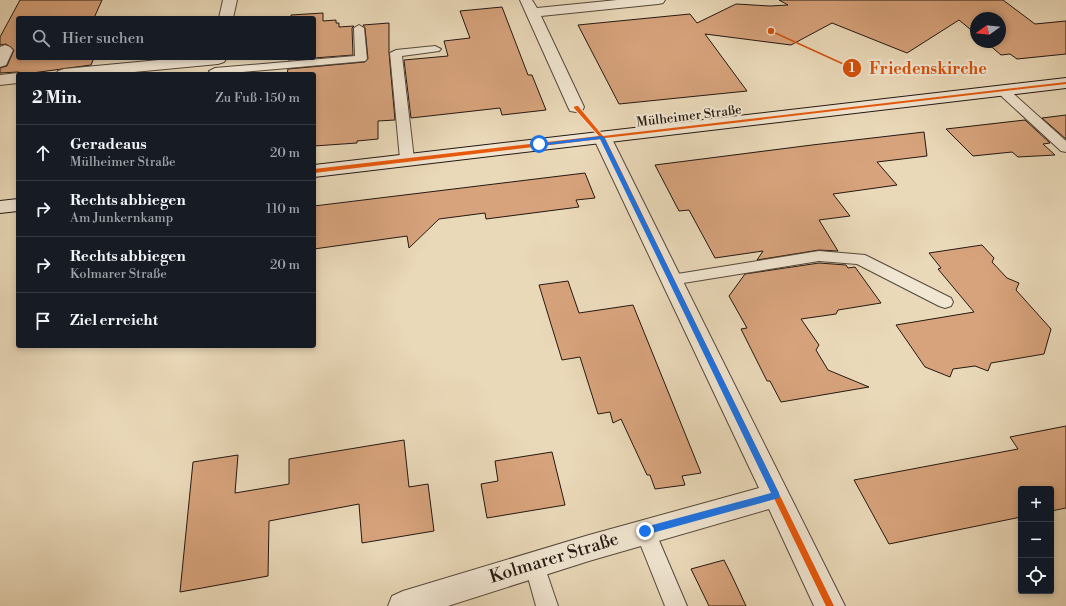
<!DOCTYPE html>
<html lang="de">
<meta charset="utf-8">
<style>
:root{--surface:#171b24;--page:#20242c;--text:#f1f3f6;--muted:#9ea1a6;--line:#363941}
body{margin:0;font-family:"Libre Bodoni",serif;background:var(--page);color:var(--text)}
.controls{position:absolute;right:12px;bottom:12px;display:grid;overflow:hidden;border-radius:4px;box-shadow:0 2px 6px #0003}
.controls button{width:36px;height:36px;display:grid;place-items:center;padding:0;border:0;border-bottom:1px solid var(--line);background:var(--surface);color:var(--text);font:20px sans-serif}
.compass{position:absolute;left:970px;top:12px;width:36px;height:36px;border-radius:50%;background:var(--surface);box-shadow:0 2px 6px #0003;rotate:255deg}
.stop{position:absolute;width:12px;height:12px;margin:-9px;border:3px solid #1a73e8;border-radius:50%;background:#fff}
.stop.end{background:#1a73e8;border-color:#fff;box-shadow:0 1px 4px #0008}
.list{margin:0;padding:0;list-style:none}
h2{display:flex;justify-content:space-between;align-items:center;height:52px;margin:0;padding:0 16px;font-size:17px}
h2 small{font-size:13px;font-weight:400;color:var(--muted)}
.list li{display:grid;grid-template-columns:26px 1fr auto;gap:12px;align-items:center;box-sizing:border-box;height:56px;padding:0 16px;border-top:1px solid var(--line)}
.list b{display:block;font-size:15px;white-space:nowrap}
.list p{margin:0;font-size:13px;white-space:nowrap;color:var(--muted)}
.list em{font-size:13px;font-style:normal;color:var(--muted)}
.icon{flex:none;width:22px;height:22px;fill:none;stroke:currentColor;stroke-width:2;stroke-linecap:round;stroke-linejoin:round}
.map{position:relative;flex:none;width:1066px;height:606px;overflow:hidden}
.search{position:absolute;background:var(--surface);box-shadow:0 2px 6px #0003;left:16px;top:16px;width:300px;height:44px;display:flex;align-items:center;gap:10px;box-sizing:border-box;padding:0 14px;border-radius:4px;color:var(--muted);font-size:15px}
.panel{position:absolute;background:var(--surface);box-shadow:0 2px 6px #0003;left:16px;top:72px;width:300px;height:276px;border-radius:4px}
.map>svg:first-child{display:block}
.building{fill:#d7a37c;stroke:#231811}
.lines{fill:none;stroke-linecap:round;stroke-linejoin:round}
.lane-casing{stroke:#55483b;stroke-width:2}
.street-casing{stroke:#55483b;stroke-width:2}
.secondary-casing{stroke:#231811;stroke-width:2}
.lane{fill:#f1e6d2;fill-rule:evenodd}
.street{fill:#f1e6d2;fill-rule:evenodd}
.secondary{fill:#f1e6d2;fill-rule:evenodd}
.cycleway-casing{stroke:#f1e6d2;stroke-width:2}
.cycleway{fill:#e8590c;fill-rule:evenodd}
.route{fill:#1a73e8}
.labels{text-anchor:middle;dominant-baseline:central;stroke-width:4;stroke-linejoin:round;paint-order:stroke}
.far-street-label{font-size:13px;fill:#231811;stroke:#f1e6d2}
.near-street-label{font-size:18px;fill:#231811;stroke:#f1e6d2}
.leader{fill:none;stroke:#d4520c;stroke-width:1.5}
.callout-dot{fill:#d4520c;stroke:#f1e6d2;stroke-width:1.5}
.mark-label{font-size:12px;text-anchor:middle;font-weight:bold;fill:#fff}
.callout-label{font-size:16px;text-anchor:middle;font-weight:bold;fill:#d4520c;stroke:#f1e6d2;stroke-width:4;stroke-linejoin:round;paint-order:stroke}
</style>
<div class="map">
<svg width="1066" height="606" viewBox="0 0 1066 606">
<rect width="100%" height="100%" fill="#ead9b9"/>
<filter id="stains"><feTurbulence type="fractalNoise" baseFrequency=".005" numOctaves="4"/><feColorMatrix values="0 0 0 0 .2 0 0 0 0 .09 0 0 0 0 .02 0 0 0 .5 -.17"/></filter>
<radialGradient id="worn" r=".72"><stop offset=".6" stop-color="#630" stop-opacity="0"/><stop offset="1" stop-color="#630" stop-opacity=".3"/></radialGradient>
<!-- building -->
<path class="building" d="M 20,0 L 102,0 L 94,18 L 18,18 L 18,58 L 94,58 L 91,65 L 25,74 L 18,72 L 0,73 L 0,68 L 7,66 L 14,50 L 6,44 L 0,45 L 0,37 Z
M 779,0 L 1003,0 L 1035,24 L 1066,21 L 1066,54 L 1017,59 L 1010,54 L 1001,55 L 986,42 L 1000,42 L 1000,18 L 976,18 L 976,34 L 959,20 L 907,53 L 832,23 L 791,45 L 705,34 L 747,91 L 619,104 L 578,25 L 690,14 L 697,23 L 736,4 L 770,6 L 788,5 Z
M 502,7 L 528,75 L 532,75 L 546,110 L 502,115 L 500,108 L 411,118 L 404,60 L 448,56 L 444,41 L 470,38 L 460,11 Z
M 323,13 L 323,21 L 336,20 L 336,23 L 339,23 L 339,27 L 354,26 L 352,28 L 353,55 L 288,60 L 288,58 L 314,58 L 314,18 L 291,18 L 291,15 Z
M 389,23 L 389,53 L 395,120 L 378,121 L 378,139 L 357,141 L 357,143 L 314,146 L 314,74 L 287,74 L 288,69 L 365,62 L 368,59 L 365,28 L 363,25 Z
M 1066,115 L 1066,139 L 1042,118 Z
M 1025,120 L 1050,143 L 1043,144 L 1055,155 L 1018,157 L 1012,152 L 973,156 L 946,129 Z
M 924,132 L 927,156 L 877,162 L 897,185 L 833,194 L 850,216 L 819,220 L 838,251 L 819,250 L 757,260 L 763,251 L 715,258 L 689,210 L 679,211 L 655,165 L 812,145 Z
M 585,173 L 595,198 L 576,200 L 579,207 L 486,219 L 485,213 L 439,219 L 409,248 L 407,236 L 314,249 L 314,206 Z
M 982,245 L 994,258 L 992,262 L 1007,278 L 1019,283 L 1016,290 L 1051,329 L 1044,354 L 991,363 L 988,371 L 975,366 L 953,369 L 950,377 L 925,367 L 896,325 L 974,312 L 938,269 L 941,268 L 929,253 Z
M 819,263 L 846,265 L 848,268 L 855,267 L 881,303 L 838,310 L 836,314 L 801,319 L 819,345 L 816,350 L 828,370 L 869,387 L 781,402 L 770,381 L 767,381 L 741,329 L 747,328 L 729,296 L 745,274 Z
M 568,281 L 579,313 L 633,305 L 701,473 L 682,476 L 685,485 L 655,489 L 650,475 L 647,475 L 621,419 L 613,423 L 610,412 L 598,414 L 580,357 L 562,360 L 539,285 Z
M 1066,426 L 1066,508 L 1051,511 L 1051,489 L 1021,489 L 1021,517 L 889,544 L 854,480 L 1018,449 L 1010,437 Z
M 404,440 L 409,487 L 428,484 L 434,531 L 362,543 L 359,504 L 269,521 L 268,576 L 180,592 L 193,462 L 238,455 L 235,493 L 289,484 L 289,459 Z
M 552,452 L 565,505 L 487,518 L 481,484 L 498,481 L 495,461 Z
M 724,560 L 732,576 L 746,606 L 709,606 L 691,569 Z"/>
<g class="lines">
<defs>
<path id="lane" d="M 359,25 L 364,28 L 367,59 L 365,61 L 221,74 L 211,73 L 209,71 L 215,68 L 355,56 L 354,28 Z
M 435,46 L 441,49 L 439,51 L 402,56 L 414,159 L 412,162 L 402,162 L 400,159 L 390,53 L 396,50 Z
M 1002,86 L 1006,87 L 1066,141 L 1066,152 L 1061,151 L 998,93 L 996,90 Z
M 819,251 L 865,255 L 951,298 L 953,302 L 951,306 L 945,308 L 939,306 L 857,264 L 819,261 L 671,285 L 665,284 L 663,280 L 665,276 L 671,275 Z
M 645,522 L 652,524 L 687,606 L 665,606 L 635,531 L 638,524 Z
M 534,553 L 541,556 L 558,606 L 536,606 L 524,563 L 527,556 Z"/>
<path id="street" d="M 223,0 L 237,0 L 233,18 L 219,18 Z
M 520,0 L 532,0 L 537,8 L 617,0 L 665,0 L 663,3 L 658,4 L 541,16 L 584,107 L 582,111 L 576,112 L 570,111 L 568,107 Z
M 5,45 L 10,47 L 13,50 L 6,65 L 0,67 L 0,47 Z
M 180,58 L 226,59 L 224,62 L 218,64 L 113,74 L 56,74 L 58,71 L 64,69 Z
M 18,73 L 21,74 L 18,74 L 18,83 L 0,85 L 0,75 Z
M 602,132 L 608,133 L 611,137 L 845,606 L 814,606 L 769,509 L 589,561 L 448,606 L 388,606 L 392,596 L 403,591 L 589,535 L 759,488 L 593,137 L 596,133 Z"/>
<path id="secondary" d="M 1066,78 L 1066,88 L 314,177 L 314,165 Z
M 18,199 L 18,211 L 0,213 L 0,201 Z"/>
</defs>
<!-- lane casing -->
<use href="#lane" class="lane-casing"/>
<!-- street casing -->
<use href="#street" class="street-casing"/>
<!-- secondary casing -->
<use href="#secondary" class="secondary-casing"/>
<!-- lane -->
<use href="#lane" class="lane"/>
<!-- street -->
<use href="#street" class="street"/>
<!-- secondary -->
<use href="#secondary" class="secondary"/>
<defs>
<path id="cycleway" d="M 1066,82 L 1066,84 L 605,138 L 834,606 L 826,606 L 601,139 L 314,173 L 314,169 L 599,136 L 574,108 L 574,107 L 576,106 L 578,106 L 603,136 Z"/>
</defs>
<!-- cycleway casing -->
<use href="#cycleway" class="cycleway-casing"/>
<!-- cycleway -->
<use href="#cycleway" class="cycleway"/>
</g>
<!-- route -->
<path class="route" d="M 602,136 L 604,137 L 779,493 L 779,498 L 645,535 L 642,533 L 642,528 L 645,527 L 771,493 L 600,139 L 539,146 L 537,144 Z"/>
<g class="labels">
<!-- far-street labels -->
<g class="far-street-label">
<text transform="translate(689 116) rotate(-7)">Mülheimer Straße</text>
</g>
<!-- near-street labels -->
<g class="near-street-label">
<text transform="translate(554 558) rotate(-17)">Kolmarer Straße</text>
</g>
</g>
<!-- callouts -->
<path class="leader" d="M771 31L852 68"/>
<g class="callout-dot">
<circle cx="771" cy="31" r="4"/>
<circle cx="852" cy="68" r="10"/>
</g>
<g class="mark-label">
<text x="852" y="72">1</text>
</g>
<g class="callout-label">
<text x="928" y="74">Friedenskirche</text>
</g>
<rect width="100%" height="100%" filter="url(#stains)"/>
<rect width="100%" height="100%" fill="url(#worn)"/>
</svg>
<div class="controls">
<button>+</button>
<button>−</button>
<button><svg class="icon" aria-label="locate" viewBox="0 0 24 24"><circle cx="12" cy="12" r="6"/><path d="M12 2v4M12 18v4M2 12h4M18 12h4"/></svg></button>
</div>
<svg class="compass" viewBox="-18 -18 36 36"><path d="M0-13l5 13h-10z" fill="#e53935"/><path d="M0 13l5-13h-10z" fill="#9ea1a6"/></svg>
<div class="stop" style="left:539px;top:144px"></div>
<div class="stop end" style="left:645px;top:531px"></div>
<div class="search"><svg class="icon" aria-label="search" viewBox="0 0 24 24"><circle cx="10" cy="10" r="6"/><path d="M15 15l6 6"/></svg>Hier suchen</div>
<section class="panel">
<h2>2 Min.<small>Zu Fuß · 150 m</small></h2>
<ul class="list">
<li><svg class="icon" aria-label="ahead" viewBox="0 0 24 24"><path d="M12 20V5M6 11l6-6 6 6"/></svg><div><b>Geradeaus</b><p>Mülheimer Straße</p></div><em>20 m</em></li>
<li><svg class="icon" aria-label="right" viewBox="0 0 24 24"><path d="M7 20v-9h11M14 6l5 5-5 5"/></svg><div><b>Rechts abbiegen</b><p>Am Junkernkamp</p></div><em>110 m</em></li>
<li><svg class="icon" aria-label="right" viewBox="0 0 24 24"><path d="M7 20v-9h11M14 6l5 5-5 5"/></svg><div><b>Rechts abbiegen</b><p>Kolmarer Straße</p></div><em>20 m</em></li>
<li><svg class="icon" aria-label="arrive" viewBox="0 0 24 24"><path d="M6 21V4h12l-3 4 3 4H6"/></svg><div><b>Ziel erreicht</b></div></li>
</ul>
</section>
</div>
